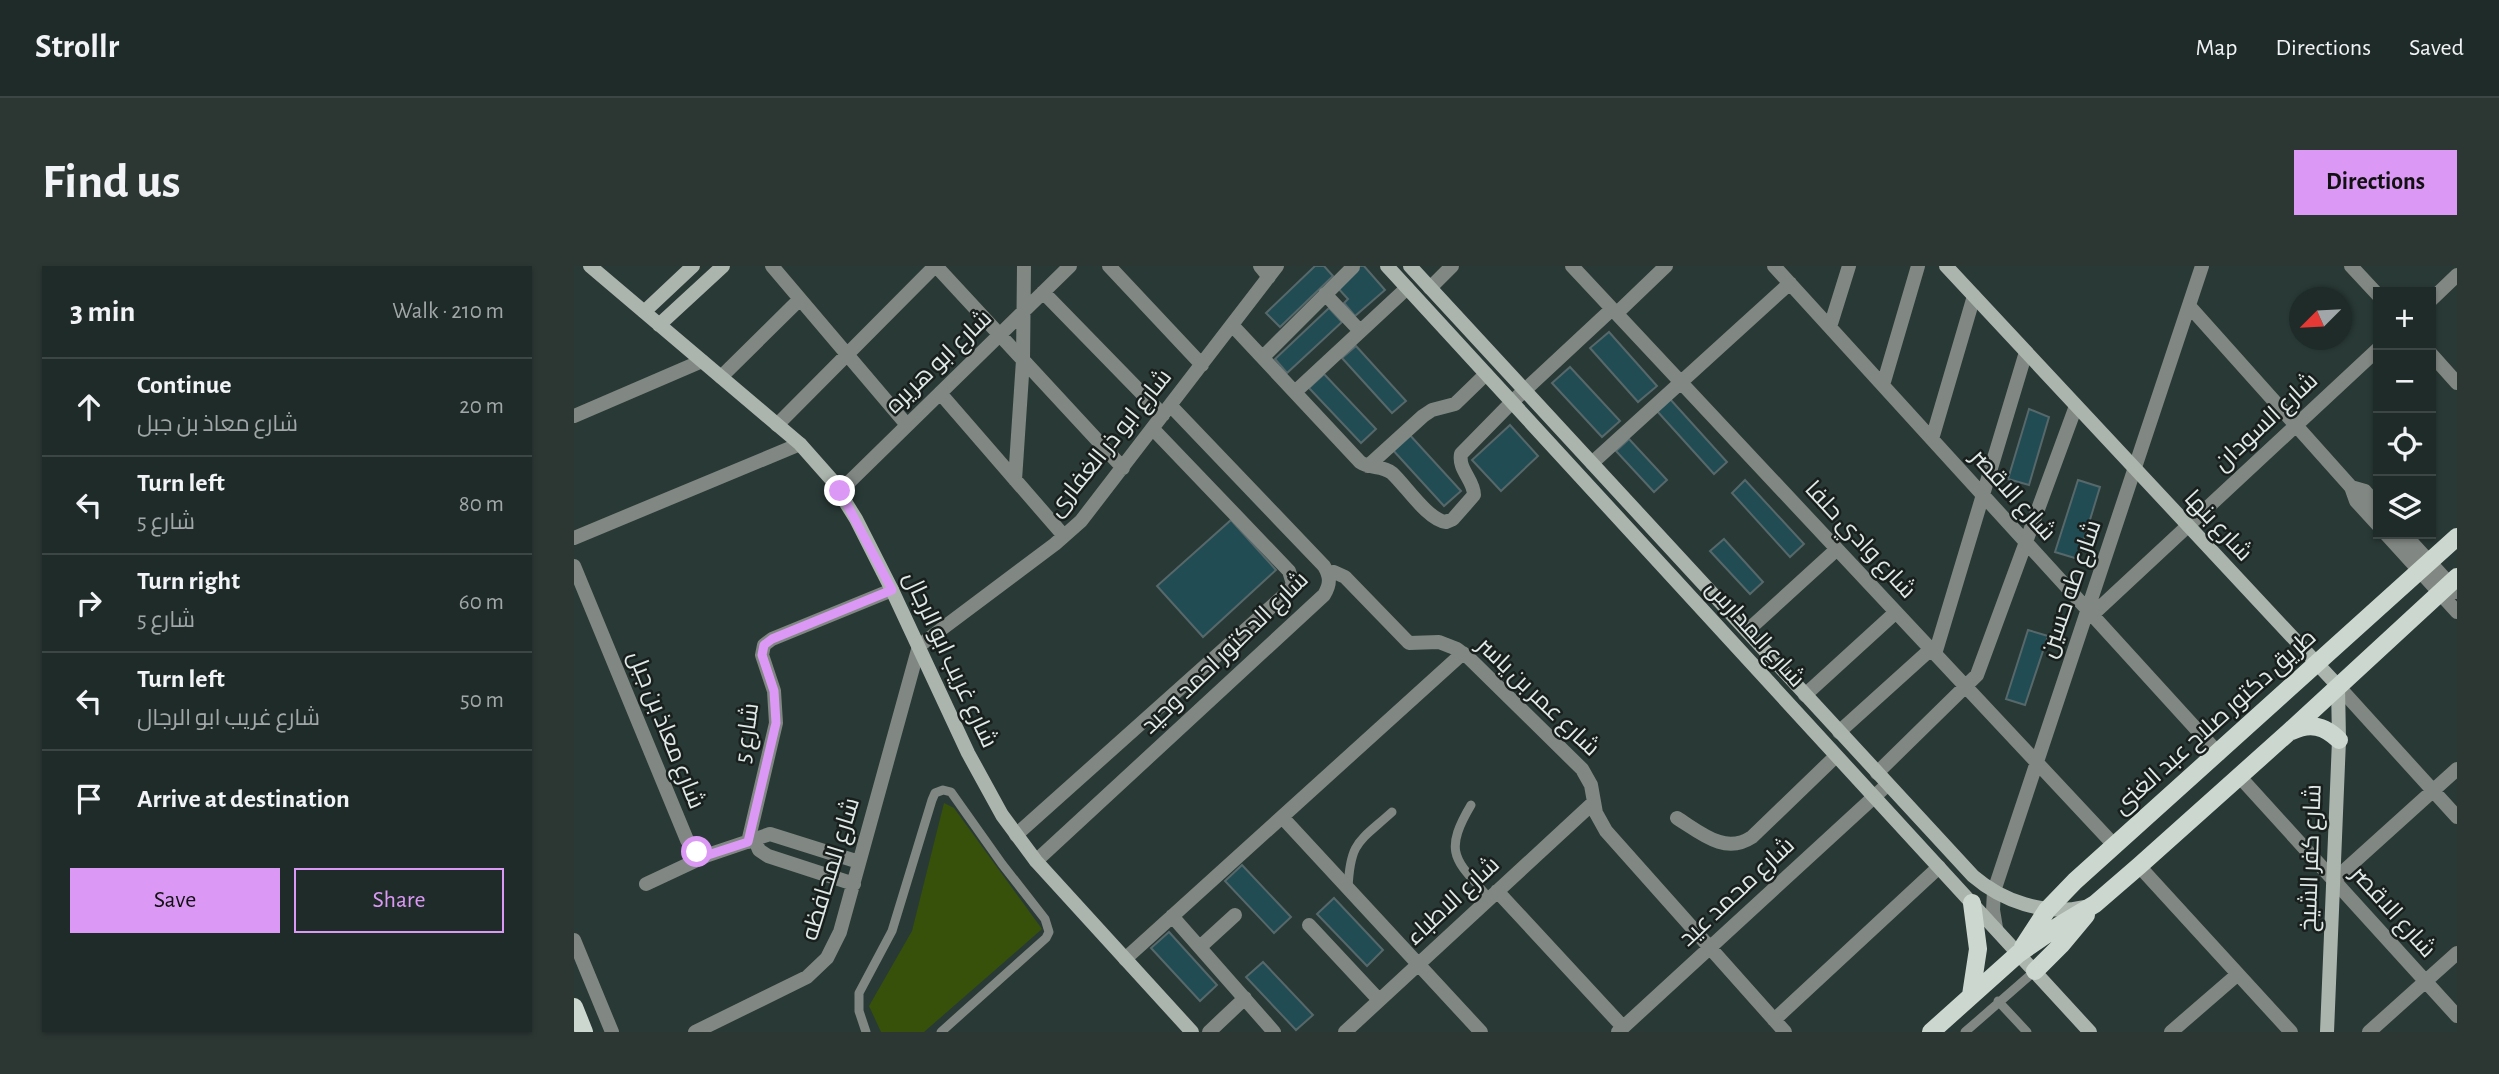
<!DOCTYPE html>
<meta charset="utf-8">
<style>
:root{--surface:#1f2b28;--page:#2c3734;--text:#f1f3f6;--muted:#a1a7a8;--line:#3c4745;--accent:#db99f5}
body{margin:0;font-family:"Alegreya Sans",Cairo,sans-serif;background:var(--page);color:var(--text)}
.controls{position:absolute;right:21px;top:21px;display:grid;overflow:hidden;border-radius:0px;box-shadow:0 2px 5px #0004}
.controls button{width:63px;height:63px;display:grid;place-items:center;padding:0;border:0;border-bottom:2px solid var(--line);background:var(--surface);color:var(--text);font:35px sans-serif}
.compass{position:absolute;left:1715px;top:21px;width:63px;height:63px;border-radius:50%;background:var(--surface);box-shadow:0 2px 5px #0004;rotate:246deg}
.stop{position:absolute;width:21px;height:21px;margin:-16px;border:5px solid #db99f5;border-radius:50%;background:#fff}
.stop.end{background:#db99f5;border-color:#fff;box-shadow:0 2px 7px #0008}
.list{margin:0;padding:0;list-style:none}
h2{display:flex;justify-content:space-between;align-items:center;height:91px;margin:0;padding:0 28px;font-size:30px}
h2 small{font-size:23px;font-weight:400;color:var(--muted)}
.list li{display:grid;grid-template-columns:46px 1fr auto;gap:21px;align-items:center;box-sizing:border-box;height:98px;padding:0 28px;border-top:2px solid var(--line)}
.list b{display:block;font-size:26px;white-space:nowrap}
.list p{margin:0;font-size:23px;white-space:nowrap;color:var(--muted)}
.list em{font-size:23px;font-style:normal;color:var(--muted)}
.actions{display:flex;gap:14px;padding:21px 28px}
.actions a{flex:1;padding:16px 0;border:2px solid var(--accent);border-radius:0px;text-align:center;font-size:24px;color:var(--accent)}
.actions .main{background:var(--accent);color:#111}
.icon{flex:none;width:38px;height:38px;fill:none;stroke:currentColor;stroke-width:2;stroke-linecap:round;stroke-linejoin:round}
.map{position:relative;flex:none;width:1883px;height:766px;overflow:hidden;border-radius:0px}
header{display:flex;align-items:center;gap:42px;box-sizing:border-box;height:98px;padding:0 35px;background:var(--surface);border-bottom:2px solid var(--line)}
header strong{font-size:33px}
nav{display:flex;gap:38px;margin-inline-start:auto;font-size:24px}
.intro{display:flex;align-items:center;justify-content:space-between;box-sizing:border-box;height:168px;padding:0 42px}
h1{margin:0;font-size:49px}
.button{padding:18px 32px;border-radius:0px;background:var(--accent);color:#111;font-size:24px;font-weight:700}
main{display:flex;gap:42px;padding:0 42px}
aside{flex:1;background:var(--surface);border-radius:0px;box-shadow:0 2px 5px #0004}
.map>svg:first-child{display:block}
.green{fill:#37510b}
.building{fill:#224c53;stroke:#57686b;stroke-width:2}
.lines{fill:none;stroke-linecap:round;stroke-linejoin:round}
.lane{stroke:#818782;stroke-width:9}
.street{stroke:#818782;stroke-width:14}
.secondary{stroke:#abb5ae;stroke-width:14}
.primary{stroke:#ccd8cf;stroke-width:18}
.route{stroke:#db99f5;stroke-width:9}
.labels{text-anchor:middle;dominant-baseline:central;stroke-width:5;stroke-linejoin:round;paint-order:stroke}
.street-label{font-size:24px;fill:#e0e9e7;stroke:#181f1d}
</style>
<header>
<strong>Strollr</strong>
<nav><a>Map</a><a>Directions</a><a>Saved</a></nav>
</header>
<div class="intro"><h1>Find us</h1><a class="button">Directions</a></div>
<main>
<aside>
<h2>3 min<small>Walk · 210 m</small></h2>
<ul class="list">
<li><svg class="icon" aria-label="ahead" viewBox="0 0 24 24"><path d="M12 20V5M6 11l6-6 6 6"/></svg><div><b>Continue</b><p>شارع معاذ بن جبل</p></div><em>20 m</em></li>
<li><svg class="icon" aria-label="left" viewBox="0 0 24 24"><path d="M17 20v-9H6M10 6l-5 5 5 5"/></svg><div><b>Turn left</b><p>شارع 5</p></div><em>80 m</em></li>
<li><svg class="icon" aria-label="right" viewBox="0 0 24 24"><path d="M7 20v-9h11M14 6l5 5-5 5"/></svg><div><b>Turn right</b><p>شارع 5</p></div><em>60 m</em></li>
<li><svg class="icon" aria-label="left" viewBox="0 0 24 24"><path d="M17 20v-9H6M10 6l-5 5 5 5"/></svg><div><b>Turn left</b><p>شارع غريب ابو الرجال</p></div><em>50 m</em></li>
<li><svg class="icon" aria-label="arrive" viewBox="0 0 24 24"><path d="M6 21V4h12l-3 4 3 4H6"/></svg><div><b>Arrive at destination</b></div></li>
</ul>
<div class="actions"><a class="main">Save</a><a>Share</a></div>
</aside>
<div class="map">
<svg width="1883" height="766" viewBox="0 0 1883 766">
<rect width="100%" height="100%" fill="#293936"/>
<!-- green -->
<path class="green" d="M 370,537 L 380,542 L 468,663 L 350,766 L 307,766 L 295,740 L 338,665 Z"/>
<!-- building -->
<path class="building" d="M 741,0 L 750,0 L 759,10 L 706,61 L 692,47 Z
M 785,0 L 790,0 L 811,24 L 781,50 L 770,37 L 774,33 L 762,20 Z
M 755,42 L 768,56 L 713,107 L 701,93 Z
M 1035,66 L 1083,120 L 1064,136 L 1016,82 Z
M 782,80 L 832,135 L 818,147 L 768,92 Z
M 996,101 L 1046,155 L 1028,171 L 978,117 Z
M 750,108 L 802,163 L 787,177 L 735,122 Z
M 1096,133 L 1153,196 L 1140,208 L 1083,145 Z
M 1455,143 L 1475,151 L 1455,219 L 1434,213 Z
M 936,159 L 964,190 L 927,225 L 898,194 Z
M 834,167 L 887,225 L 870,240 L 817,182 Z
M 1055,173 L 1093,214 L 1080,226 L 1042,185 Z
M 1171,214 L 1230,278 L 1216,291 L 1158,227 Z
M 1504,214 L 1526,221 L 1504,293 L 1481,286 Z
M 657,254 L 702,304 L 629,371 L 583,320 Z
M 1150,273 L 1189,316 L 1176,328 L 1136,285 Z
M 1454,364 L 1474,370 L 1451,439 L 1432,433 Z
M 668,599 L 717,651 L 700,667 L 651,615 Z
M 760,632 L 809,684 L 793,700 L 743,648 Z
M 595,666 L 643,719 L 626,735 L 577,682 Z
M 689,696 L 739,749 L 722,764 L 672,711 Z"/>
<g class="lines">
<!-- lane -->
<path class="lane" d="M 897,539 C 868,588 882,594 915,632
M 774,623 C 776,575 785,576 818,546
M 1424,735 L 1453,766
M 292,766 L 285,745 L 285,727 L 318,665 L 358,534 L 361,527 L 369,524 L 377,526 L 428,598 L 471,653 L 475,666 L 472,672 L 367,766
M 1391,766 L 1461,705"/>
<!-- street -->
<path class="street" d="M 198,0 L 333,159
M 362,0 L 549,202
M 535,0 L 628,99
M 686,0 L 695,11
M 998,0 L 1541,580
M 1200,0 L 1645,488
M 1777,0 L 1804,29
M 856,22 L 878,0
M 469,26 L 589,149
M 751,28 L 786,65
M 1857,34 L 1883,9
M 1616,41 L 1777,221 L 1782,235 L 1804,259
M 1043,47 L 1092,0
M 658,59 L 786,196 C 796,203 808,199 818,207 C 832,220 854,254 872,256 L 879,253 L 900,229 C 900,214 884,204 887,188 L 938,136 L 1038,43
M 1256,61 L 1275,0
M 1857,88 L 1883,117
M 689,91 L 779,1
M 147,111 L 226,33
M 1309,119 L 1344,0
M 721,126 L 833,22
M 366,127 L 490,270
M 0,150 L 128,95
M 203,159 L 361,0
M 1358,173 L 1400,30
M 1018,197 L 1216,17
M 794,200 L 849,150 L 858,144 L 881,138 L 912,108
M 441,214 L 449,94 L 450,0
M 1777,221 L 1791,225 L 1804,240
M 266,225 L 496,0
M 1812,268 L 1883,346
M 1830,268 L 1883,326
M 0,272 L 226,178
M 0,300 L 113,574 L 119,583 L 134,589 L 196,568 L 285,596
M 754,307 L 760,306 L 771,311 L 835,377 L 865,376 L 883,383 L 895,392 L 1008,503 L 1017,519 L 1022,547 L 1032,565 L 1211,766
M 1518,349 L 1804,83
M 1173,365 L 1263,283
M 1361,388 L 1452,86
M 1764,420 L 1883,551
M 1231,429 L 1322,346
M 1265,466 L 1357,383
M 1303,507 L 1403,409 L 1502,140
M 1665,510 L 1883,750
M 708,551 L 907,766
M 1103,552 C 1127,567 1151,589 1178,571 L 1262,490
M 442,569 L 715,325 L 719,318 L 715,305 L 579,163
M 181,574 L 185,584 L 194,590 L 280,618
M 174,576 L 202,457 L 200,425 L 188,389 L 190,379 L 198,373 L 318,324
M 462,595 L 750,329 C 757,318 756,310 750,300 L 597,140
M 1565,600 L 1717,766
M 1760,614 L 1883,503
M 72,618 L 134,589
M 923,625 L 1049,761
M 598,650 L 700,766
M 735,659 L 805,734
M 1422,662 L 1419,644 L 1420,625 L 1628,0
M 0,674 L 38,766
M 626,681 L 661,649
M 551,693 L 889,387
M 1200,754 L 1365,601
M 121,766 L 233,711 L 253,692 L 266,666 L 345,380 L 481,278 L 507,255 L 703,0
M 635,766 L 671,732
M 771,766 L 1019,537
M 1044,766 L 1313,519
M 1597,766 L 1664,708
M 1795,766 L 1883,687"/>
<!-- secondary -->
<path class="secondary" d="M 16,0 L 226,178 L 257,213 L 282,253 L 318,324 L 394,487 L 428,549 L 462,595 L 618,766
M 813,0 L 1516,766
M 836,0 L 1399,610 C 1428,635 1471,650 1510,641
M 1372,0 L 1764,420 L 1765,474 L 1753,766
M 70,46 L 119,0
M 85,59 L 149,0"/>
<!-- primary -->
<path class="primary" d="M 1718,465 C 1736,456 1751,460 1765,474
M 1449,681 L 1473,644 L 1501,615 L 1883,271
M 1461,705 L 1487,679 L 1512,649
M 1397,729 L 1404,683 L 1398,637
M 0,741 L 10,766
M 1357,766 L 1444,688 L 1486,659 L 1521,638 L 1565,600 L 1716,465 L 1883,311"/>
</g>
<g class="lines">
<!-- route -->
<path class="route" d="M 123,586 L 134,589 L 174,576 L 202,457 L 200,425 L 188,389 L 190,379 L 198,373 L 318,324 L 266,225"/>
</g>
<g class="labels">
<!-- street labels -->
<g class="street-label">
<text transform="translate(365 96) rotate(-44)">شارع ابو هريره</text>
<text transform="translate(1692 156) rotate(-43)">شارع السودان</text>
<text transform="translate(536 177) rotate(-51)">شارع ابو ذر الغفارى</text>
<text transform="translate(1439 229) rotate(48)">شارع الاقصر</text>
<text transform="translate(1644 260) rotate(47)">شارع بنها</text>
<text transform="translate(1286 274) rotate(47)">شارع وادي حلفا</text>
<text transform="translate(1497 323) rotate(-71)">شارع طه حسين</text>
<text transform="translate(1181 368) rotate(48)">شارع المدارس</text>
<text transform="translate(651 387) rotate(-44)">شارع الدكتور احمد وحيد</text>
<text transform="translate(376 394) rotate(65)">شارع غريب ابو الرجال</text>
<text transform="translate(964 431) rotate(44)">شارع عمر بن ياسر</text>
<text transform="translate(1641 456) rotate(-42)">طريق دكتور صلاح عبد الغنى</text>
<text transform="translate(92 464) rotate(68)">شارع معاذ بن جبل</text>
<text transform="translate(173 467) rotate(-82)">شارع 5</text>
<text transform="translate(1737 592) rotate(-88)">شارع كفر الشيخ</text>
<text transform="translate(257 603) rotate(-73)">شارع المحافظه</text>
<text transform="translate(1163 626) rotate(-43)">شارع محمد عيد</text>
<text transform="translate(879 635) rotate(-43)">شارع الاطباء</text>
<text transform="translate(1819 646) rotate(48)">شارع الاقصر</text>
</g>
</g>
</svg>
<div class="controls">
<button>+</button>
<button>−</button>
<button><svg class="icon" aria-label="locate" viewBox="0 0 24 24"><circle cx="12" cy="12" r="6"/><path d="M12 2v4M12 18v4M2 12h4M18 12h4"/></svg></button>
<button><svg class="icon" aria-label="layers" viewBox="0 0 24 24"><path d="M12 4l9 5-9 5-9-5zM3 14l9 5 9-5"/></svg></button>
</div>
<svg class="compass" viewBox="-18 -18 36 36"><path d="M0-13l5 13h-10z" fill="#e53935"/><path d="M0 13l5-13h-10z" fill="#a1a7a8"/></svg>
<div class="stop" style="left:123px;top:586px"></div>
<div class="stop end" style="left:266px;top:225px"></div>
</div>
</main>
